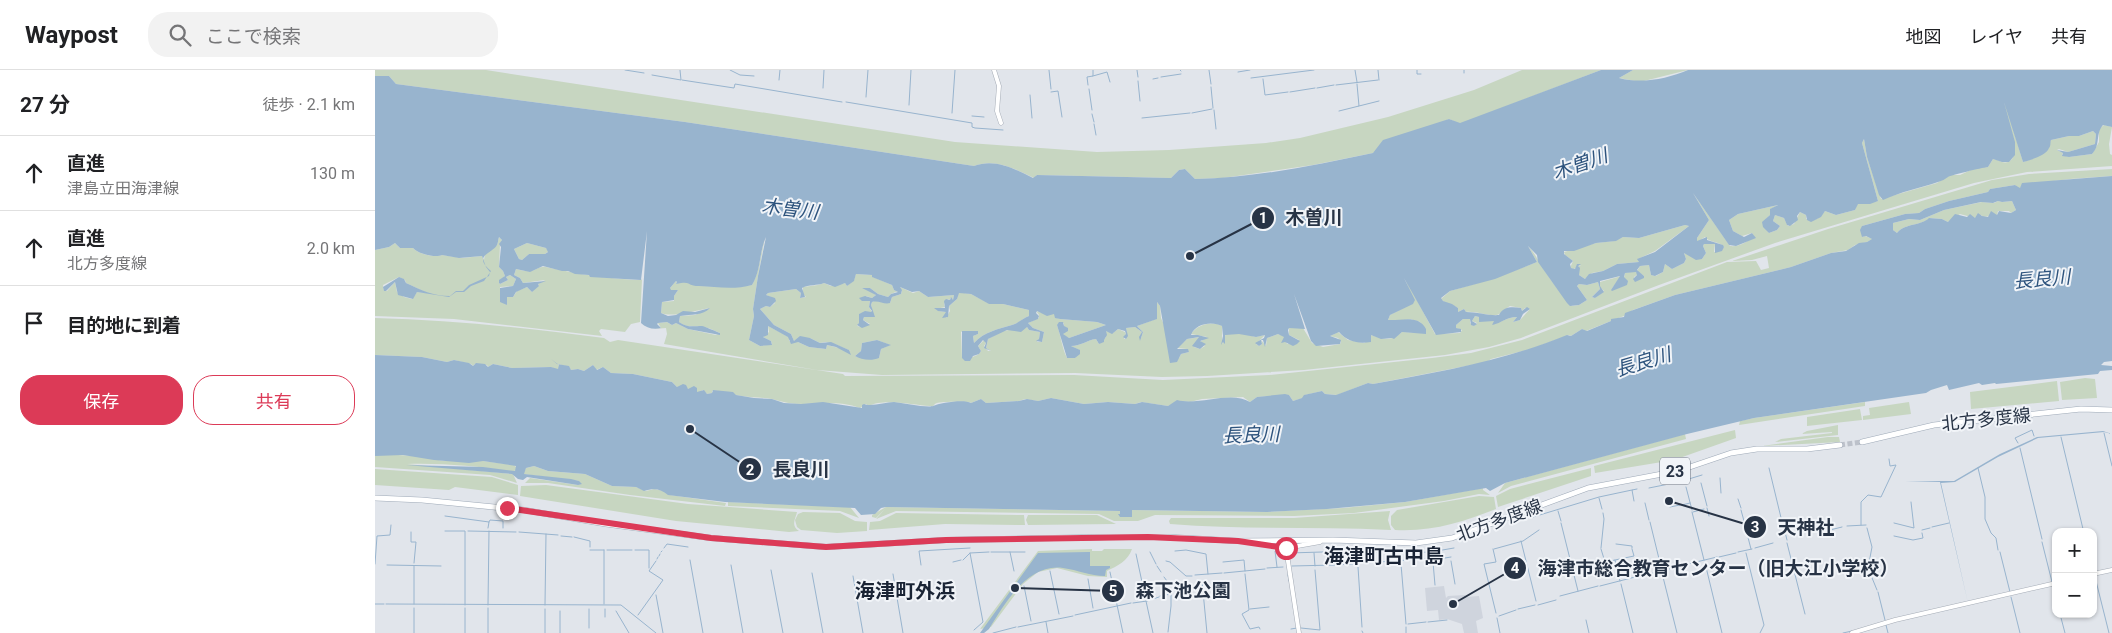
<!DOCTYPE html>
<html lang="ja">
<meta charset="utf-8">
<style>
:root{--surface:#fff;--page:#f2f2f2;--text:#202124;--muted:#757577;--line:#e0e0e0;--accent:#dc3a57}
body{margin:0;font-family:Roboto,"Noto Sans JP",sans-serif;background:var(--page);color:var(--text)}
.controls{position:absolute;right:15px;bottom:15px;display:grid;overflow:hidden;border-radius:10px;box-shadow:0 1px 4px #0004}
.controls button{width:45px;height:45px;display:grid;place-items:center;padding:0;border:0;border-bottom:1px solid var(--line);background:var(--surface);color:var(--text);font:25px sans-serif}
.stop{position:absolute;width:15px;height:15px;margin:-11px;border:4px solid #dc3a57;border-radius:50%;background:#fff}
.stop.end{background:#dc3a57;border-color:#fff;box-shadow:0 1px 5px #0008}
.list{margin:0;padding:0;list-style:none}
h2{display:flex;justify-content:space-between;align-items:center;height:65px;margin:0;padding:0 20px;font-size:21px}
h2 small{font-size:16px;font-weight:400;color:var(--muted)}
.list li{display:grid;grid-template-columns:32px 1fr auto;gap:15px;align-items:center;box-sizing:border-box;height:75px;padding:0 20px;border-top:1px solid var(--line)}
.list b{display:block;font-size:19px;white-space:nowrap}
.list p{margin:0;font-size:16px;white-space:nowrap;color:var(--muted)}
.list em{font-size:16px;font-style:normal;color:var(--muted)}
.actions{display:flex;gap:10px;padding:15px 20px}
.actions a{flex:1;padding:11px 0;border:1px solid var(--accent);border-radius:20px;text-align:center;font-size:18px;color:var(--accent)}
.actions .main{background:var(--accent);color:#fff}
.icon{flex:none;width:28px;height:28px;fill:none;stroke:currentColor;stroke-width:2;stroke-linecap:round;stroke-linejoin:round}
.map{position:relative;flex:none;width:1737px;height:563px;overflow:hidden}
header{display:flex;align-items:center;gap:30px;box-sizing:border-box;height:70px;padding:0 25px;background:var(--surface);border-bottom:1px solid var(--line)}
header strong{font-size:24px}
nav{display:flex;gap:28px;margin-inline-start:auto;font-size:18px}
.search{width:350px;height:45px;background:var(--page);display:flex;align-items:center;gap:12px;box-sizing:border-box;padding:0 18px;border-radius:20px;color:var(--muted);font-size:19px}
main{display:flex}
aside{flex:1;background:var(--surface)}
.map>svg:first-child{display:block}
.built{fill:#cfd4dd}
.green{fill:#c7d6c1;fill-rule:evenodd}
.water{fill:#98b4ce;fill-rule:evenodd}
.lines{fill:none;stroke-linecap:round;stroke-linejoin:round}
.stream{stroke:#98b4ce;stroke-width:1}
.primary-tunnel{stroke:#bcc1ca;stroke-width:5;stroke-dasharray:5 2.5;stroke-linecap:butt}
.secondary-casing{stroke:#a5acb6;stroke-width:5}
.primary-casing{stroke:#9faab8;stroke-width:6}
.secondary{stroke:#fff;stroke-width:4}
.primary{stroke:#fff;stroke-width:5}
.route{stroke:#dc3a57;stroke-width:6}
.labels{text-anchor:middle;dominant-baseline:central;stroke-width:4;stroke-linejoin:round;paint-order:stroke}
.shield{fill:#f1f4f8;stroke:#646d7b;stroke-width:1}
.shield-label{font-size:16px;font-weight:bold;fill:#273345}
.street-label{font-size:18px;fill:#273345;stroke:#f1f4f8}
.water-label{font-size:19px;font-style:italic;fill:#2d537d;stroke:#f1f4f8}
.quarter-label{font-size:20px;font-weight:bold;fill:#1a2435;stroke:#f1f4f8}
.leader{fill:none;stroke:#273345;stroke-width:2}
.callout-dot{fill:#273345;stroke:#f1f4f8;stroke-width:2}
.mark-label{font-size:15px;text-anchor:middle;font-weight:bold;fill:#fff}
.callout-label{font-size:19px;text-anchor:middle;font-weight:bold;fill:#273345;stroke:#f1f4f8;stroke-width:4;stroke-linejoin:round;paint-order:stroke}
</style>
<header>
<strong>Waypost</strong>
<div class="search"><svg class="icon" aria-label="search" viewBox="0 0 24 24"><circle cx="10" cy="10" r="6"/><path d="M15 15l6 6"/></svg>ここで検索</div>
<nav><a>地図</a><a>レイヤ</a><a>共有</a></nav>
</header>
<main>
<aside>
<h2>27 分<small>徒歩 · 2.1 km</small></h2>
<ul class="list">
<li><svg class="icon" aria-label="ahead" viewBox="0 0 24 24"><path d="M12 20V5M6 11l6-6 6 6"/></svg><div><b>直進</b><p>津島立田海津線</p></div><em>130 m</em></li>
<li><svg class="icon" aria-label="ahead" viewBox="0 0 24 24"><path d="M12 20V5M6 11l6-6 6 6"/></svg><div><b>直進</b><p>北方多度線</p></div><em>2.0 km</em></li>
<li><svg class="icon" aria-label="arrive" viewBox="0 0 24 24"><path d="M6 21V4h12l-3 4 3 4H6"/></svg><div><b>目的地に到着</b></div></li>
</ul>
<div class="actions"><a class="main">保存</a><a>共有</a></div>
</aside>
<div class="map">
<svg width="1737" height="563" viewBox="0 0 1737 563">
<rect width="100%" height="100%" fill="#e1e5eb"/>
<!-- built -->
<path class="built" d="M 1069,516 L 1071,528 L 1073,526 L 1090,525 L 1091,527 L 1104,526 L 1108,548 L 1101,551 L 1103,563 L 1089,563 L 1087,554 L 1072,549 L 1064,550 L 1063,540 L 1052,541 L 1050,518 Z"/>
<!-- green -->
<path class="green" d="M 0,0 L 111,0 L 580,72 L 722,82 L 794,80 L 891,73 L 925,68 L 1013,47 L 1099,20 L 1147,0 L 1226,0 L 1085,54 L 1074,49 L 998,83 L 938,95 L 848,108 L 820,109 L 810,99 L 804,100 L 796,108 L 662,105 L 659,108 C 640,99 620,88 599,96 L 310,52 L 21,14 L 14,6 L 0,6 Z
M 1258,0 L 1313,0 L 1265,12 L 1244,8 Z
M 1630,32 L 1648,92 C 1659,89 1671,82 1676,70 L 1694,66 L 1704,66 L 1718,61 L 1721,64 L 1720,74 L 1693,82 L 1684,79 L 1682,80 L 1688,83 L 1687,85 L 1694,87 L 1717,84 L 1724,72 L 1724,59 L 1729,55 L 1737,57 L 1734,74 L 1735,84 L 1737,85 L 1737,96 L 1652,102 L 1599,113 L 1400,173 L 1284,215 L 1146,268 L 1114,277 L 1070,285 L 929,300 L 832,306 L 787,307 L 700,303 L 507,305 L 442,300 L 289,274 L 292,264 L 291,258 L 279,259 L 286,258 L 283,253 L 292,252 L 297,255 L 301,253 L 313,259 L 341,265 L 345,263 C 340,261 333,257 327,257 C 318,256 312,258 304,252 L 305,246 L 320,245 L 335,238 C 322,240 297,248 286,243 L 287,232 L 299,231 L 299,226 L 303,220 L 295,220 L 295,218 L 301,211 L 302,212 L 301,214 L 309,211 L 324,216 L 362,217 L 377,215 C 385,201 385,183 390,167 L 383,206 L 378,239 L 379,246 L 374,270 L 385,276 L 397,274 L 396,271 L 388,267 L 394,262 L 393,256 L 414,267 L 414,271 L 423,272 L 434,277 L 451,279 L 452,275 L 476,281 L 462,275 L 451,272 L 445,273 L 435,268 L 419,271 L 416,264 L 399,255 L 385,239 L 391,236 L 395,237 L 400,233 L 396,227 L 391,225 L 393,223 L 421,219 L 426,223 L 425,228 L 431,227 L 428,224 L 428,217 L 443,215 L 449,213 L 456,216 L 470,213 L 472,216 L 479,210 L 481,204 L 497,205 L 498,207 L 517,215 L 519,220 L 523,221 L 516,224 L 513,227 L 503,224 L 495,218 L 487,218 L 493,219 L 501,225 L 497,228 L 491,226 L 492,231 L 495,231 L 494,237 L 497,242 L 484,244 L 484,253 L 482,256 L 487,257 L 495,254 L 488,250 L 489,247 L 499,247 L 496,235 L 497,232 L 502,230 L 515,233 L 517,227 L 526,224 L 527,221 L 525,217 L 538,223 L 544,221 L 553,227 L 579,225 L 578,230 L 575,228 L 575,230 L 573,229 L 569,234 L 570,237 L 561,239 L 564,241 L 571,242 L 571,248 L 575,241 L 574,236 L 582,229 L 583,222 L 596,224 L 615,234 L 628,234 L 654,240 L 654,246 C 648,248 643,254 637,255 C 623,259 609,262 599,273 L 598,266 L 603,264 L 603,261 L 588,261 L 586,262 L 587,288 C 594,288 603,287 606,281 L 603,276 L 609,270 L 611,273 L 609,276 L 613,281 L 616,281 L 611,278 L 613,269 L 628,261 L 652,257 L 654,260 L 665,262 L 664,269 L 662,272 L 667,272 L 669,262 L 658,258 L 653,253 L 664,248 L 664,245 L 661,241 L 674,245 L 676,244 L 675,232 L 682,248 L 685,249 L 722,252 L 731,255 L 694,268 L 688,266 L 689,253 L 682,255 C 686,266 687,278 692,288 L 700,288 L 704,280 L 696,276 C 706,276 712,270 721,269 L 724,274 L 731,267 L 731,261 L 738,263 L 743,259 L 750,262 L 751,264 L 749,269 L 751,269 L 752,264 L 751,258 L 760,257 L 767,262 L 765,271 L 768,262 L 762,256 L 781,249 L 782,232 L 785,236 L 786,248 L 804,288 L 806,284 L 814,282 L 812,279 L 802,278 L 812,269 L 825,267 L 819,277 L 825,279 L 830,276 L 825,272 L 832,267 L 816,264 C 823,254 837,251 847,256 L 847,274 L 851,263 L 871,264 L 880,267 L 890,265 L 881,274 L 884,276 L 887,274 L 886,270 L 891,276 L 892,268 L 903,264 L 909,266 L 912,274 L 924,270 L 914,265 L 914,258 L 928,258 L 937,273 L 948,277 L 965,274 L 966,272 L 963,268 L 955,266 L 963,262 L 973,270 L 989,273 L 996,269 L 996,265 C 1010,270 1016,271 1027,262 L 1050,263 L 1045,252 L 1035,249 L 1024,251 L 1013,250 L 1015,245 L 1038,233 L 1030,208 L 1060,264 L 1085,263 L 1087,260 L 1081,258 L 1081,255 L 1088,249 L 1095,249 L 1095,253 L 1099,256 L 1102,253 L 1097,251 L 1100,246 L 1104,247 L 1104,251 L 1119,251 L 1119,253 C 1128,252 1132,247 1142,247 L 1138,252 L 1145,250 L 1155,239 L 1150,238 L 1147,241 L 1146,238 L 1135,236 C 1131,238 1125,245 1121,245 C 1112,246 1101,241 1091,242 L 1089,239 L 1083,242 L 1083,238 C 1077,234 1070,234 1066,229 L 1075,221 L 1120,208 L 1162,192 L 1153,176 C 1160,183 1162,189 1168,198 C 1177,212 1186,224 1197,236 L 1204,235 L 1212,230 L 1202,216 L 1204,214 L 1212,215 L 1223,212 L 1225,219 L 1217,227 L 1220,228 L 1229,221 L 1225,217 L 1225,212 L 1246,206 L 1236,220 L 1249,208 L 1250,203 L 1260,201 L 1263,204 L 1259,207 L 1259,211 L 1269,206 L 1262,201 L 1265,196 L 1274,195 L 1276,205 L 1281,206 L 1288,202 L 1290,194 L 1297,199 L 1309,193 L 1311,189 L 1309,183 L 1327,189 L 1331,183 L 1328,176 L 1329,174 L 1340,174 L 1339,182 L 1344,181 L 1349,177 C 1344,171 1335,173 1330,167 L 1322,172 L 1322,168 L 1334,150 L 1318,123 L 1355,176 C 1365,177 1372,172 1379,166 L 1377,163 L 1367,166 L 1358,161 L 1354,150 L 1363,144 L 1403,135 L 1396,139 L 1396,144 L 1391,149 L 1391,159 L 1394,163 L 1402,160 L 1405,156 L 1398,151 L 1400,145 L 1409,148 L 1413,156 L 1419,154 L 1425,142 L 1431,145 L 1431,149 C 1442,151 1443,149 1450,141 L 1461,145 L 1480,140 L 1482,134 L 1503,131 L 1487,73 L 1489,69 L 1492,87 L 1506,129 L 1562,113 L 1574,105 L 1585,105 L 1600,98 L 1613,97 L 1618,89 C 1623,89 1627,94 1633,92 C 1651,84 1627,43 1630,32 ZM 502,270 L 515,275 L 506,279 L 504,288 L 490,289 L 480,286 L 486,281 L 487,273 Z
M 1737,99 L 1737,106 L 1695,109 L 1647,115 L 1645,119 L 1640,115 L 1615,119 L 1613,122 L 1574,131 L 1550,139 L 1544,143 L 1530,144 L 1487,156 L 1487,167 L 1490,166 L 1498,169 L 1492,172 L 1480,175 L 1473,180 L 1456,183 L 1416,197 L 1300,225 L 1258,240 L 1249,246 L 1238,250 L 1237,249 L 1236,251 L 1211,261 L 1207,259 L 1196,266 L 1194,265 L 1156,279 L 1116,289 L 1112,292 L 998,314 L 993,313 L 962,325 L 950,324 L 947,321 L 930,325 L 928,328 L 918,331 L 914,325 L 882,327 L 875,332 L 868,327 L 827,329 L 815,332 L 805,331 L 793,336 L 766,332 L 760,334 L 733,332 L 709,334 L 676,328 L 663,331 L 650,329 L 644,331 L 611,333 L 606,329 L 596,333 C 593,331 565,332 562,333 C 557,335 560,337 555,336 C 539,335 508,328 494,336 L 491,334 L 485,338 C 467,331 446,333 428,334 C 417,334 407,332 397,329 C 388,327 377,328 367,326 C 356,325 348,320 337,321 L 337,323 L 332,324 L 328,320 L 323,323 L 314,319 L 302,317 L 297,312 L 258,304 L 236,303 L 228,297 L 221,300 L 218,295 L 209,301 L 203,299 L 196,300 L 194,297 L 183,294 L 185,297 L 182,300 L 176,297 L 137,298 L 118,294 L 113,297 L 112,295 L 100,294 L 98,296 L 96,294 L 79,290 L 72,292 L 47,287 L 0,285 L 0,248 C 77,250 153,258 229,268 L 235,272 L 243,270 L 468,304 L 470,306 L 699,305 L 788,310 L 894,305 L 1057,288 L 1096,283 L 1147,270 L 1352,192 L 1381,191 L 1386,200 L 1394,198 L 1392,186 L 1377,190 L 1357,191 L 1453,159 L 1617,110 L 1654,104 Z
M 1623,131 L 1627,132 L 1637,131 L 1641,140 L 1636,143 L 1634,141 L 1623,141 L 1622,145 L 1608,147 L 1606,145 L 1600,148 L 1585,144 L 1573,152 L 1567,149 L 1555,148 C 1546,156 1530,153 1522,163 L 1518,160 L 1518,153 L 1534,149 L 1545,150 L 1569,140 L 1607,132 L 1619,133 Z
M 1310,155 L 1314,156 L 1280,181 L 1263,189 L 1264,192 L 1242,194 L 1228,201 L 1217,203 L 1210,209 L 1204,205 L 1203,196 L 1206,195 L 1199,199 L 1195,198 L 1198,191 L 1190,185 L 1189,182 L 1221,173 L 1239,171 L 1248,167 L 1264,168 Z
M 124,167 L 127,170 L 125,174 L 124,197 L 128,201 L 130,206 L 124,213 L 125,214 L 133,210 L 131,207 L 135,205 L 141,209 L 138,216 L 125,217 L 125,229 L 132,235 L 132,227 L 138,227 L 142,221 L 152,217 L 157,222 L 161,216 L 164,216 L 163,214 L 170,210 L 148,213 L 145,208 L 139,205 L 141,199 C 146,200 152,202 156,201 C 161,200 165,196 171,197 C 202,204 233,209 266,210 L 267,209 L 265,252 L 256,254 L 250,262 L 226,259 L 224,261 L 227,266 L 79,249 L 0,246 L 0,180 L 14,177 L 20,173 L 25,178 L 38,178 C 43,184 60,188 67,185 L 87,188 L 107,186 L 109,190 L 110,184 L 122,175 ZM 24,207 L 30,210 L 31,213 L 52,223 L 42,222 L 37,229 L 29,227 L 22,222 L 20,212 L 12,221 L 9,221 L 8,215 Z
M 152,173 L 171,178 L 174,181 L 170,184 L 154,184 L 147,190 L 144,189 L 139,179 Z
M 1710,308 L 1720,309 L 1722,328 L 1687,330 L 1685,312 Z
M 1682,311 L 1684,331 L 1596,339 L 1595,322 Z
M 1490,332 L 1490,336 L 1364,355 L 1365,351 L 1379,348 Z
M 1534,332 L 1536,344 L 1488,350 L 1488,346 L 1495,345 L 1494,338 Z
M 1485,339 L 1487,350 L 1432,356 L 1432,347 Z
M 1463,355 L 1463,365 L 1400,372 L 1406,369 L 1457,363 L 1457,362 L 1426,364 L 1432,361 Z
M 1360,360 L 1361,368 L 1299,390 L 1220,403 L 1219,396 Z
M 1310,364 L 1311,369 L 1136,416 L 1123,423 L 1130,413 Z
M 1453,367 L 1464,367 L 1465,372 L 1387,376 Z
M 4,384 L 41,386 L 69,391 L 108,391 L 139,395 L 141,397 L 141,400 L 138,402 C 105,396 66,393 32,394 L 138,404 L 142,413 L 115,405 L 0,397 L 0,386 Z
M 159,396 L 173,401 L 210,404 L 237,416 L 261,417 L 271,421 L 279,419 L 289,421 L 295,425 L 351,433 L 350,436 L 255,425 L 173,413 L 150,413 L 155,408 L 203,415 L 204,411 L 148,404 L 151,398 Z
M 1216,398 L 1216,406 L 1123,437 L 1121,426 L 1135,419 Z
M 0,399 L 117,407 L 143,415 L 143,425 L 80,417 L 74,420 L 0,415 Z
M 171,415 L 313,434 L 422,442 C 421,448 415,455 424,461 L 414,462 L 301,451 L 145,426 L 146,416 Z
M 1108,418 L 1108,420 L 1115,425 L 1104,424 L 1069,431 L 979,443 L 919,446 L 780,445 L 763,451 L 739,451 L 724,444 L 521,441 L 501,449 L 510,439 L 501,448 L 497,447 L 497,445 L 511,437 L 745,441 L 745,446 L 757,447 L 757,440 L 892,442 L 968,438 L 1030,432 Z
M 1104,426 L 1119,427 L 1121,439 C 1088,452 1057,462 1020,460 L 1016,455 L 1016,446 L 1022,440 Z
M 353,432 L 475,437 L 484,448 L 465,441 L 353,436 Z
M 1015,441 L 1013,450 L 1016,460 C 942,456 869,460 795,454 L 794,451 L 796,448 L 919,448 Z
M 428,442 L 465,443 L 480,451 L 492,452 L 492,461 L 462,463 L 426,460 L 422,457 L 420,450 L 423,444 Z
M 521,443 L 649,445 L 650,455 L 570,454 L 494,460 L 495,452 L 505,451 Z
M 653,445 L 722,445 L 741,454 L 653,455 L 651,450 Z
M 717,479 L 717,481 L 727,481 L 729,479 L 757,479 C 753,491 742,496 732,501 L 732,507 L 713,506 L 682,498 L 663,502 L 648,514 L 616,557 L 605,559 L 663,481 Z"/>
<!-- water -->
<path class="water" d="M 1226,0 L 1258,0 L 1244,8 C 1266,14 1292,9 1313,0 L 1737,0 L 1737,57 L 1728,55 C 1720,64 1726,75 1717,84 L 1694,87 L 1687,86 L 1688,83 L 1682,80 L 1693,82 L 1720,74 L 1721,64 L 1718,61 L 1704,66 L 1694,66 L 1676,70 C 1675,73 1676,76 1674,78 C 1671,86 1655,90 1648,92 L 1629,32 L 1640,72 L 1640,85 L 1634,92 L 1627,92 L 1618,89 L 1613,97 C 1606,98 1576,105 1573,107 C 1570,109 1567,111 1563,112 C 1545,118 1525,122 1508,130 L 1504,125 L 1492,87 L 1489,69 L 1487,73 L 1503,131 L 1495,134 L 1483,134 L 1480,140 L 1461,145 L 1450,141 L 1446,147 L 1436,152 L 1432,150 L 1431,145 L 1425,142 L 1422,146 L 1423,150 L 1415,156 L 1412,155 L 1409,148 L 1400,145 L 1398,151 L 1405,156 L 1402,160 L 1394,163 L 1388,157 L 1387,152 L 1395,145 L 1395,139 L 1403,135 L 1363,144 L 1354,150 L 1358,161 L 1369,167 L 1377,163 L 1381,168 L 1361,176 L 1354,175 L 1318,123 L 1334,150 L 1322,168 L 1322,171 L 1332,167 L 1332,170 L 1348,175 L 1349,177 L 1347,181 L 1340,183 L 1340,174 L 1329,174 L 1328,176 L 1331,183 L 1327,189 L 1321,190 L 1309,183 L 1311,189 L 1309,193 L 1297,199 L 1290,194 L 1288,202 L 1280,206 L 1276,205 L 1274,195 L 1265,196 L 1262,200 L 1269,206 L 1269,208 L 1260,212 L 1258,209 L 1262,205 L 1261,202 L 1250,203 L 1249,207 L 1253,211 L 1252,215 L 1237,221 L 1236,220 L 1245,206 L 1225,211 L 1225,216 L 1229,222 L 1220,228 L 1217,227 L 1225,219 L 1223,212 L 1212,215 L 1204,214 L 1202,216 L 1212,230 L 1204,235 L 1195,236 L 1192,233 L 1163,192 L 1162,185 L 1153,176 L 1162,192 L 1120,209 L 1075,221 L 1066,228 L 1068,231 L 1077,234 L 1083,238 L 1083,242 L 1089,239 L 1091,242 C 1102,242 1115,246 1124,245 C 1129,236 1137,237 1146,238 L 1147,241 L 1152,237 L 1155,239 L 1148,244 L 1145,250 L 1138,252 L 1142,247 C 1131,247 1127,253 1117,255 L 1119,251 L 1104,252 L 1104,247 L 1100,246 L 1097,251 L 1102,254 L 1099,256 L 1096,255 L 1095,249 L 1088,249 L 1081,255 L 1081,258 L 1086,259 L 1086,262 L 1061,265 L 1029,208 L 1040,230 L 1038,234 L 1015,245 L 1013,250 C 1027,251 1043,244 1051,259 L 1051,264 L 1027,262 L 1019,269 L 1017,268 L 1006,269 L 996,265 L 996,272 C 983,274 973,272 964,262 L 955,266 L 966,270 L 965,274 L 941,276 L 936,271 L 919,224 L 930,259 L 914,258 L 913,260 L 914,265 L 925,271 L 922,274 L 918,276 L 910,272 L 906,273 L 909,267 L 903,264 L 892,268 L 890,277 L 888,270 L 886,270 L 887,274 L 884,276 L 880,273 L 889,268 L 890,265 L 881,267 L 864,264 L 850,265 L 850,274 L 848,272 L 846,275 L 848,266 L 847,256 C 838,251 820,253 816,265 L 823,265 L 834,268 L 825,271 L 831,274 L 825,279 L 817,276 L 824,267 L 812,269 L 802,279 L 813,279 L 814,282 L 806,284 L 802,292 L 795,293 L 785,236 L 782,232 L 782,249 L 762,256 L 768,262 L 765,271 L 764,267 L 767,262 L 760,257 L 751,258 L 753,266 L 751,269 L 748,267 L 751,264 L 750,261 L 743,259 L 737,264 L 731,261 L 732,265 L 729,270 L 729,272 L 724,274 L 721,269 C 712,270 706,276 696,276 L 705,280 L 705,284 L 700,288 L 692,288 L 682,255 L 684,252 L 688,252 L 689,256 L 693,258 L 693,261 L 688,264 L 694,268 L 731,255 L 722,252 L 685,249 L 680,248 L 679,244 L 672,246 L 662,241 L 661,243 L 664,246 L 663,249 L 653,253 L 658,258 L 669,262 L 667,272 L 661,271 L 664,269 L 665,262 L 654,260 L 652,257 L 646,262 L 632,260 L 613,269 L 611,278 L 616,281 L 609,278 L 611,273 L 608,270 L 603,276 L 606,281 L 604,284 L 598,286 L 595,291 L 590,291 L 587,288 L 587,261 L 603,261 L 603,264 L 598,266 L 599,273 C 609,262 623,259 637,255 C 642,254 648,248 654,246 L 654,240 L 628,234 L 614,234 L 596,224 L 584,223 L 582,229 L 574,236 L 573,247 L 567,248 L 571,242 L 563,241 L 559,238 L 570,238 L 569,231 L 571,229 L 575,230 L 576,227 L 578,230 L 579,225 L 553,227 L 544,221 L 537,222 L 525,217 L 527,220 L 526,224 L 517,227 L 515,233 C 509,235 504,230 497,232 L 496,235 L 500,247 L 489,247 L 488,250 L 495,255 L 487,258 L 482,255 L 484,253 L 484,244 L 490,241 L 496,242 L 497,241 L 494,237 L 495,231 L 487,231 L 484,228 L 490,226 L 497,228 L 501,225 L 487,218 L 495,218 L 503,224 L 513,227 L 516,224 L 523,222 L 519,220 L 517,215 L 497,207 L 497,205 L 481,204 L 479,211 L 472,216 L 470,213 L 460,217 L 449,213 C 442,216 434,214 427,218 L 430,227 L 425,228 L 426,223 L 421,219 L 393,223 L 391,225 L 400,228 L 401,231 L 395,237 L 391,236 L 385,239 L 399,255 L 416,264 L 419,271 L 425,266 L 435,268 L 445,273 L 456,272 L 474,280 L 476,285 L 461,277 L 452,275 L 451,279 L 434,277 L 423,272 L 416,274 L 413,267 L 393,256 L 393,265 L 388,267 L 396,271 L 397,275 L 385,276 L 374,270 L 379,246 L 378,239 L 383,206 L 391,167 C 384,182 386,201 377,215 C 360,220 341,217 324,216 C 311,216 317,210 301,214 L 302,212 L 301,211 L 295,218 L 296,220 L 303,220 L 299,226 L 299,230 L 287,232 L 286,243 L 293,246 L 301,245 L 308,241 L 320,242 L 335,238 C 328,246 316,244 305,246 L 304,252 C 313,258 318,256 327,256 C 329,256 342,262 345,263 L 345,265 L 313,259 L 301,253 L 297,255 L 292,252 L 283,253 L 282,254 L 286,258 C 279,260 271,258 266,253 L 272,161 L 266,210 L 215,207 L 214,205 L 200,204 L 193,201 L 187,201 L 168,196 L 155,202 L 141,199 L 139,205 L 145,208 L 148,213 L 171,211 L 163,214 L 164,216 L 157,222 L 152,217 L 141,222 L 138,227 L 132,227 L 132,235 L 125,232 L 125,218 L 138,216 L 141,209 L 135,205 L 131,207 L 133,210 L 125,214 L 124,213 L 124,210 L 130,206 L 128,201 L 124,197 L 126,177 L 124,174 L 127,170 L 124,167 C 123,170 123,173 122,175 C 117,184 97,185 116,201 L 109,211 L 96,216 L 89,222 L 81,222 L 74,227 L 42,222 L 38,229 L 23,225 L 20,212 L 11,221 L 9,221 L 8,217 L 24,207 L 29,209 L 31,213 C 46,220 58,226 75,226 L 81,221 L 88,221 L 94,215 L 114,206 L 115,202 L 111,197 L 107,186 L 84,188 L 67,185 C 61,188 43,184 38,178 L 25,178 L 20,173 L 14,177 L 0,180 L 0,6 L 14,6 L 21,14 L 310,52 L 599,96 C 620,88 640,99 658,108 L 662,105 L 796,108 L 804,100 L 810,99 L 820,109 C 880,108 940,95 998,83 L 1008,70 L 1074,49 L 1085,53 ZM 1310,155 L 1314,156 L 1280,182 L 1262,189 L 1264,192 L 1242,194 L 1228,201 L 1214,204 L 1210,209 L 1204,205 L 1205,198 L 1203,196 L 1206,194 L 1202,194 L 1200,199 L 1196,198 L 1195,194 L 1198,191 L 1189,184 L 1189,181 L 1199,181 L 1221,173 L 1241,171 L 1248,167 L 1264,168 ZM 152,173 L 171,178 L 173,182 L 170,184 L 154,184 L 147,190 L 144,189 L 139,179 Z
M 1737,106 L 1737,291 L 1729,292 L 1726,295 L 1737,296 L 1737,300 L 1725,301 L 1723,304 L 1621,314 L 1620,313 L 1607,315 L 1604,313 L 1574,320 L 1572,315 L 1556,320 L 1551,323 L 1379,348 L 1312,364 L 1130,413 L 1115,421 L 1111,418 L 1030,432 L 952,439 L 892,442 L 757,440 L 757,447 L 745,447 L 743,444 L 745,444 L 745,441 L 511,437 L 506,438 L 500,444 L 486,445 L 480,438 L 350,432 L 293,425 C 286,419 279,418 269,421 L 261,417 L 237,416 L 210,404 L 173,401 L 159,396 L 151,398 L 149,404 L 196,409 L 204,411 L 207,414 L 203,415 L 152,407 L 148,410 L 143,409 L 137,404 L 31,395 L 108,397 L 140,401 L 141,396 L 108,391 L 94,393 L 59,390 L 28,385 L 0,386 L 0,285 L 47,287 L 72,292 L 79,290 L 94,293 L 98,296 L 101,293 L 110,294 L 113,297 L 118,294 L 137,298 L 176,297 L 183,299 L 184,295 L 176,289 L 182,294 L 194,296 L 196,300 L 203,299 L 209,301 L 218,295 L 222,300 L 228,297 L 236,303 L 258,304 L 297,312 L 302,317 L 308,314 L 311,315 L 313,319 L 319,316 L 322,318 L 322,322 L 329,320 L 332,324 L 337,323 L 338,320 L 358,322 L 361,325 L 379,328 L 397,329 L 409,333 L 426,334 L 448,332 L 487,338 L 487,335 L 489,334 C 496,337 511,332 519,332 C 527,333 553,338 558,336 C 565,333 589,329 596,333 L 606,329 L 611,333 L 644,331 L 652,329 L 663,331 L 676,328 L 709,334 L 733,332 L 760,334 L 767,332 L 793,336 L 802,330 C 824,336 856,320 875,332 L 882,327 L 910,324 L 914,325 L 918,331 L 927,328 L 929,325 L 947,321 L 950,324 L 961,325 L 993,313 L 998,314 C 1069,301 1128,291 1192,265 L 1196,266 L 1207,259 L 1212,261 L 1236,251 L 1236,249 L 1249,247 L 1250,243 L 1300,225 L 1416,197 L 1456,183 L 1471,181 L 1484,173 L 1492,172 L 1497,169 L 1491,166 L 1487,167 L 1485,160 L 1487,156 L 1530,144 L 1544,143 L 1550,139 L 1574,131 L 1613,122 L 1615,119 L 1640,115 L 1645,118 L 1647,113 ZM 1623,131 L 1627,132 L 1637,131 L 1641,140 L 1636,143 L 1624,141 L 1622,145 L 1616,141 L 1613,147 L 1607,146 L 1603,143 L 1600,148 L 1595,144 L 1592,147 L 1580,144 L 1573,152 L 1567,149 L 1554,148 C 1546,156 1530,153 1522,163 L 1518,160 L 1518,153 L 1534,149 L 1545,150 L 1569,140 L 1606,132 L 1618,133 Z
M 502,270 L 516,275 L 506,279 L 504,288 C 497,291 486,290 480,286 L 486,281 L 487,273 Z
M 1728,361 L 1737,364 L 1729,362 L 1663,368 L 1623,387 L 1580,412 L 1566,413 L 1593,533 L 1565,412 L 1530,411 L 1579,411 L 1625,384 L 1662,367 Z
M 713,482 L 715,482 L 715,496 L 735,496 L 735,498 L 731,500 L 730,506 C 715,506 703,500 688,498 C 653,493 630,533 614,559 L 609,563 L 605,563 L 663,483 Z"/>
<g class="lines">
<!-- stream -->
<path class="stream" d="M 250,0 L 269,3
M 355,0 L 365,5 L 379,6
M 674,0 L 676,19
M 762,0 L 763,7
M 805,0 L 806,1
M 834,0 L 836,14
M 980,0 L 982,12
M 1003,0 L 1004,10
M 1042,0 L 1042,4 L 1046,4
M 1089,0 L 1089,3
M 863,2 L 875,0
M 277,5 L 306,10 L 305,0
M 718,6 L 732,2 L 735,12
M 786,7 L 806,4
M 876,8 L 939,0
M 778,9 L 783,8
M 888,9 L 890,25 L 913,22
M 307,10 L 359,18 L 360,14 L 467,32
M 404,10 L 405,0
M 763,11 L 765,31
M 713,15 L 712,7 L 718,6 L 718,0
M 961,15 L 1003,10
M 836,17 L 838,38
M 448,18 L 449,0
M 942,18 L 959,15
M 714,19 L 717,40
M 676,22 L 683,21 L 687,47
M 915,22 L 940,18
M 655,25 L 657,48
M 491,27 L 493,0
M 471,32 L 597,53 L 597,57 L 600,58 L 628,60
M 534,35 L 536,0
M 984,36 L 1004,31
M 839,40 L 841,59
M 964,41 L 984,36 L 982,14
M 577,43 L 580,0
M 817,43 L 837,39
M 717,44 L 719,52
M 597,46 L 609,47
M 767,48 L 815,43
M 719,54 L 721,65
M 1729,363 L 1737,396
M 1686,367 L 1708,459
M 1643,373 L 1640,368 L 1657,360 L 1659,366
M 1645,378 L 1667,469
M 1394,398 L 1409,460
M 1603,398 L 1610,427 L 1610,449 L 1616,463 L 1621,468 L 1623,480
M 1345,408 L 1346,423
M 1326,413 L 1332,436
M 1311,417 L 1317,440
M 1274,418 L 1304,412 L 1327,405
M 1224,428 L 1227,439
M 1363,429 L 1366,438
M 1259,431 L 1257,420 L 1262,419
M 1270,433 L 1274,450
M 1307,435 L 1315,433
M 1295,437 L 1305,435
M 1332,438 L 1334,446
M 1366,440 L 1369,451
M 1183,441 L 1186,451
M 1317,442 L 1329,490
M 1318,442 L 1329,439
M 70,446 L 114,452 L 113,458
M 1158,447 L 1224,427 L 1257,420
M 114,452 L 115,450 L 128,451 L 128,458
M 1275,452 L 1287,501
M 1369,452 L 1376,479
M 1186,453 L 1203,521
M 1519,453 L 1539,458 L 1536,432
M 1486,455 L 1486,432 L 1493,425 L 1506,427 L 1521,395 L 1515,396 L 1514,389
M 1472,456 L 1491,455
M 1557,457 L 1574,453
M 1492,458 L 1497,477 L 1493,498 L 1502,520
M 1455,460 L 1467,457
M 1547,460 L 1555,458
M 70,461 L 90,461 L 90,535
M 93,461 L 141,462
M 36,462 L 36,472 L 41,472 L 39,493
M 144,462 L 183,465
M 1410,462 L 1412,470
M 186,466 L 197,467
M 1519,466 L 1538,470 L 1548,468 L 1547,463
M 199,467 L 215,471 L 215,477
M 1146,471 L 1161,531
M 1667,472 L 1677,512
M 1412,473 L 1430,544
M 1241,474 L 1257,476 L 1257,478
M 289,478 L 292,474 L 313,477
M 1226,478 L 1229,449 L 1228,443
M 1380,478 L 1398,473
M 1118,479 L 1121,492 L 1109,494 L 1121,543
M 1119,479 L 1148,471 L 1164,460
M 1226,479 L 1230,492 L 1240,490 L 1245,511
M 215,480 L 229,480
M 229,480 L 229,534
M 232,480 L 257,480
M 260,480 L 274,480 L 274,498
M 800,481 L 811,480 L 831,484 L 833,504
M 286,482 L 287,481
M 616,482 L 650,482
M 635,482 L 639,501
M 775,482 L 781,494
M 1363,482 L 1377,479
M 1625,482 L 1635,522
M 595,483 L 608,552 L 599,560
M 914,483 L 981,481
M 939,483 L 940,496
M 1371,483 L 1389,555 L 1385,563
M 761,484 L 770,526
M 284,486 L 285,484
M 1344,487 L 1361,483
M 1070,488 L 1076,487
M 282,489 L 283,487
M 1048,489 L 1068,488
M 315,490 L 328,563
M 588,490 L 595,483 L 614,482
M 1240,490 L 1259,486 L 1257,479
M 791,491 L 795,492 L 811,506 L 817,506
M 1026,491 L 1025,483 L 1056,482 L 1079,478
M 1076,491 L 1080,514
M 578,492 L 586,490
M 848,492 L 869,490 L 870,501
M 982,492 L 981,481 L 1024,483
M 1004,492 L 1046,489
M 1058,492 L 1060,515
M 1330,493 L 1347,563
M 0,494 L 2,466 L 15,465 L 16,455
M 1026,494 L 1031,554
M 12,495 L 66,496
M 356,495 L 368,563
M 546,495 L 544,481 L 595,478
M 962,495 L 1003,492
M 1309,495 L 1342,487
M 782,496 L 786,502
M 917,496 L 960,495
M 902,497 L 900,481 L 908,481
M 983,497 L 987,557
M 892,498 L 908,497
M 396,500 L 408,563
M 1289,500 L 1307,496
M 675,501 L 684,544
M 735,502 L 748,563
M 437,503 L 448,563
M 849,503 L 890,499
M 1287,503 L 1302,563
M 518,504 L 528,563
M 870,504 L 874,540 L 867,544 L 875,559 L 884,557 L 885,559
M 820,505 L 847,503
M 913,505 L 914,511
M 478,506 L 488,563
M 1266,506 L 1287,501
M 789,507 L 792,511
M 1720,507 L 1734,563
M 713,509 L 718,538
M 827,511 L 832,563
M 1246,514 L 1258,563
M 649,516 L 656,551
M 1225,516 L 1264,506
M 1679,517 L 1681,526
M 1503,522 L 1510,550
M 281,525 L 288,563
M 785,526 L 796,524 L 796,536 L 793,562
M 1185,526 L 1223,516
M 1636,527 L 1645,563
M 771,531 L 778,563
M 758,533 L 772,531 L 784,527
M 0,534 L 9,534
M 11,534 L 246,535 L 281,563
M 39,534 L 39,496
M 113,535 L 114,461
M 170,535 L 171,464
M 1163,535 L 1181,530
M 214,539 L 214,558
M 875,539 L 894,537
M 1143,539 L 1160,535
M 241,541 L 254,563
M 1685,544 L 1690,563
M 263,545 L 288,510 L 274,501 L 281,491
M 700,545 L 756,533
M 1124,546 L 1141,540
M 230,547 L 230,539
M 1122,548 L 1125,563
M 1211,550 L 1214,563
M 671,552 L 673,563
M 1053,552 L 1072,550
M 1033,554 L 1051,552
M 1511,555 L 1513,563
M 643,557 L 698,546
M 1031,557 L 1031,563
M 926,558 L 945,560 L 940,500
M 916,559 L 922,558
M 987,561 L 988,563
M 39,563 L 39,538
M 90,563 L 90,538
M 113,563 L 113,538
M 170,563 L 170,539
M 185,563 L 185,541
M 618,563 L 641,557
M 1468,563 L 1477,561"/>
<!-- primary-tunnel -->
<path class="primary-tunnel" d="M 1465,375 L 1487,372"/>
<defs>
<path id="secondary" d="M 619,0 L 624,16 L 622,41 L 626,53
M 881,473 L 911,478 L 945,472
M 911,478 L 924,563
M 1718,504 L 1737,500
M 1477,563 L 1520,550 L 1681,513"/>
<path id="primary" d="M 1487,372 L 1559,355 L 1706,339 L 1737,340
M 0,428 L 47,430 L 149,440 L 231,454 L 336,468 L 451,477 L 571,470 L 731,467 L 792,467 L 863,471 L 958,470 L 1041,473 L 1077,468 L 1213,418 L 1303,401 L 1356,383 L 1382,379 L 1432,379 L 1465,375"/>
</defs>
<!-- secondary casing -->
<use href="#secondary" class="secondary-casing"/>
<!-- primary casing -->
<use href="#primary" class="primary-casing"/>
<!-- secondary -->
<use href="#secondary" class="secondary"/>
<!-- primary -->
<use href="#primary" class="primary"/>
</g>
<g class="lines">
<!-- route -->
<path class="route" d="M 132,438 L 336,468 L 451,477 L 571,470 L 773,467 L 863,471 L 911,478"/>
</g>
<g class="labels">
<!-- shield labels -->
<rect class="shield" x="1285" y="387.5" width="30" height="27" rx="4"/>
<g class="shield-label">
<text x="1300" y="401">23</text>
</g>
<!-- street labels -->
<g class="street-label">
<text transform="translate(1611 349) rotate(-6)">北方多度線</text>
<text transform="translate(1124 450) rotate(-20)">北方多度線</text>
</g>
<!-- water labels -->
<g class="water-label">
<text transform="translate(1205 94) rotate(-19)">木曽川</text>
<text transform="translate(415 139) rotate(7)">木曽川</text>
<text transform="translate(1667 209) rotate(-5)">長良川</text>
<text transform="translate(1268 292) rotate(-17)">長良川</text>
<text transform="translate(876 365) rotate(-2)">長良川</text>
</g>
<!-- quarter labels -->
<g class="quarter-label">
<text x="1009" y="486">海津町古中島</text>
<text x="530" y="521">海津町外浜</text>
</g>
</g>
<!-- callouts -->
<path class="leader" d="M815 186L888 148M315 359L375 399M1294 431L1380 457M1078 534L1140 498M640 518L738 521"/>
<g class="callout-dot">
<circle cx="815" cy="186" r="5"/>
<circle cx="315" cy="359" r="5"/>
<circle cx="1294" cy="431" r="5"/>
<circle cx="1078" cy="534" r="5"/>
<circle cx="640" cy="518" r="5"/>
<circle cx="888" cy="148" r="12"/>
<circle cx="375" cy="399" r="12"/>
<circle cx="1380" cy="457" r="12"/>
<circle cx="1140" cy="498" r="12"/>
<circle cx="738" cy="521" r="12"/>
</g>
<g class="mark-label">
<text x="888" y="153">1</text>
<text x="375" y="405">2</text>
<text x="1380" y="462">3</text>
<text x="1140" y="503">4</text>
<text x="738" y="526">5</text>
</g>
<g class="callout-label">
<text x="939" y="154">木曽川</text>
<text x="426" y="406">長良川</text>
<text x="1431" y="464">天神社</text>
<text x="1343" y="505">海津市総合教育センター（旧大江小学校）</text>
<text x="808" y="527">森下池公園</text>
</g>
</svg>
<div class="controls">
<button>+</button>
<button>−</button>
</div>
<div class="stop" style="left:911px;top:478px"></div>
<div class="stop end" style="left:132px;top:438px"></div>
</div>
</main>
